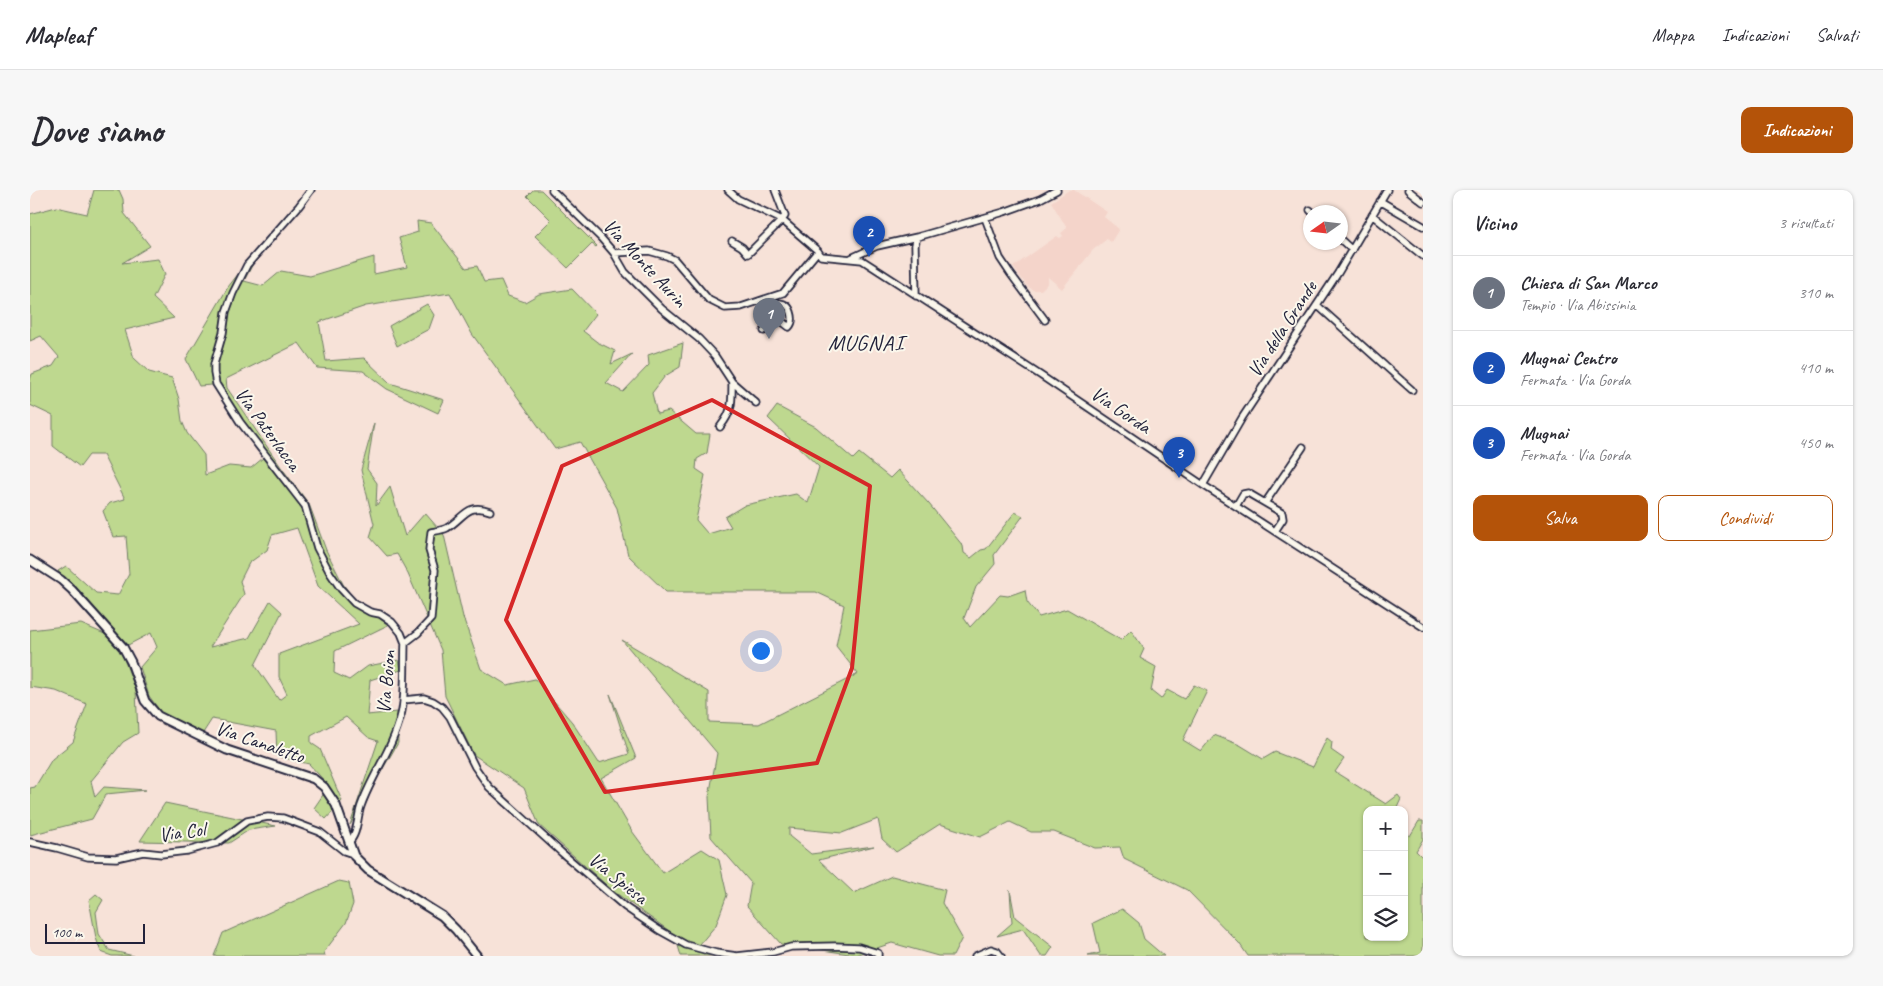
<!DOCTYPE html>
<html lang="it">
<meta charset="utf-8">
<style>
:root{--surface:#fff;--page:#f7f7f7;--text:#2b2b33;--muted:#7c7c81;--line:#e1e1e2;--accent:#b45309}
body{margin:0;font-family:Caveat,sans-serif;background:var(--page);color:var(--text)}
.controls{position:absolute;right:15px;bottom:15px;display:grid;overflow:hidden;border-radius:10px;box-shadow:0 1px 4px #0004}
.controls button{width:45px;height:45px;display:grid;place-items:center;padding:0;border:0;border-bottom:1px solid var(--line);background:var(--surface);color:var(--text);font:25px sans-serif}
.compass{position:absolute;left:1273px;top:15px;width:45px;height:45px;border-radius:50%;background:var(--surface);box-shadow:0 1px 4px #0004;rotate:256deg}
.scale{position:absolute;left:15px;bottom:12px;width:100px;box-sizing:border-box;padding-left:5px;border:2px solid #22223b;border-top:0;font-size:14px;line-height:18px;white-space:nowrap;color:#22223b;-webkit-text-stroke:4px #fbf7ec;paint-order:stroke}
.you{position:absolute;left:730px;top:460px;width:18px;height:18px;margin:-12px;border:4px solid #fff;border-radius:50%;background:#1a73e8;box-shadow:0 0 0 8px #1a73e833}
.badge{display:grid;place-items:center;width:32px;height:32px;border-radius:50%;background:var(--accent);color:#fff;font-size:16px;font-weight:700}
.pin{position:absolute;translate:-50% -41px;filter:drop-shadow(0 1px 2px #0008)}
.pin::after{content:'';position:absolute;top:26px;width:18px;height:15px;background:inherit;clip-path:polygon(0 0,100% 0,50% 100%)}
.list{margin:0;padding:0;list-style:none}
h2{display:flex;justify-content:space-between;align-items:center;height:65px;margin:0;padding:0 20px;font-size:21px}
h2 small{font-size:16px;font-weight:400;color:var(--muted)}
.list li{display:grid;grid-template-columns:32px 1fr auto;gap:15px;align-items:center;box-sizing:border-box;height:75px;padding:0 20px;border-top:1px solid var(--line)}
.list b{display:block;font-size:19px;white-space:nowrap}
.list p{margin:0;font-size:16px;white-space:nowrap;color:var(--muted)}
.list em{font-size:16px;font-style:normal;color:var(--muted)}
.actions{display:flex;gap:10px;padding:15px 20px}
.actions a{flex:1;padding:11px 0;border:1px solid var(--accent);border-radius:10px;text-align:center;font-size:18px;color:var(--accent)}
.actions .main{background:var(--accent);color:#fff}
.icon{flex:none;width:28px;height:28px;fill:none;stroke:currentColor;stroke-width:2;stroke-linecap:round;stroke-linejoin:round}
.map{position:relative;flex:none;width:1393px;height:766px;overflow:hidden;border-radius:10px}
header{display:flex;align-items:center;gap:30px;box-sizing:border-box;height:70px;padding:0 25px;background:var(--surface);border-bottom:1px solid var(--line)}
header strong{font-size:24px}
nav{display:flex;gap:28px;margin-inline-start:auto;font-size:18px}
.intro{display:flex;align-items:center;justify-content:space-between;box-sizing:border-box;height:120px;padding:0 30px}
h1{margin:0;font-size:35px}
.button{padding:12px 22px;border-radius:10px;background:var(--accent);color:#fff;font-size:18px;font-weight:700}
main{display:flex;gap:30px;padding:0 30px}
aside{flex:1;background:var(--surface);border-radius:10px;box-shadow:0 1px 4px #0004}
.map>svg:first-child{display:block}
.built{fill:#f4d4ca}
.green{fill:#bed88f;stroke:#707d65;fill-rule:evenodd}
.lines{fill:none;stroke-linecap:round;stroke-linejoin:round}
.minor-casing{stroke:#22223b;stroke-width:9}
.tertiary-casing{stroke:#22223b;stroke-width:11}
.minor{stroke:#fbf7ec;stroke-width:5.5}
.tertiary{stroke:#fbf7ec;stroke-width:7}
.marked{fill:none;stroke:#d62828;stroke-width:4;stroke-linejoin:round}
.labels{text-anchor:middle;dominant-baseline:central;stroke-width:4;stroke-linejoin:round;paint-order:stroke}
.street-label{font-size:20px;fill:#22223b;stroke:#fbf7ec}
.quarter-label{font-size:22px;letter-spacing:1px;fill:#22223b;stroke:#fbf7ec}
</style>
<header>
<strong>Mapleaf</strong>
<nav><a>Mappa</a><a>Indicazioni</a><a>Salvati</a></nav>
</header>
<div class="intro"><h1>Dove siamo</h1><a class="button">Indicazioni</a></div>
<main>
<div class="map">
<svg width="1393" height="766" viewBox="0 0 1393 766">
<rect width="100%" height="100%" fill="#f7e2d8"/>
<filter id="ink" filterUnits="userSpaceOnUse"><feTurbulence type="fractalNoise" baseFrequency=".02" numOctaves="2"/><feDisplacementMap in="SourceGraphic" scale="10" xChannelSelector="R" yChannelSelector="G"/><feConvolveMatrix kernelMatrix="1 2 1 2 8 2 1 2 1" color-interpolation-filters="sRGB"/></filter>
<g filter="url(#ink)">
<!-- built -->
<path class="built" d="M 1039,0 L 1044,0 L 1077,22 L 1074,27 L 1089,39 L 1081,52 L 1077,49 L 1063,60 L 1032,99 L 1018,87 L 1018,92 L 1016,95 L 1011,100 L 1003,100 L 997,96 L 983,77 L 1027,46 L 1030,48 L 1033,46 L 1031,43 L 1037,38 L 1021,12 Z"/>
<!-- green -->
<path class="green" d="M 64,0 L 89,0 L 93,9 L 94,23 L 120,56 L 92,73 L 128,69 L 135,84 L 123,108 L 144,128 L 95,140 L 104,168 L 119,182 L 142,188 L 149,209 L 152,231 L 157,243 L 174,265 L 175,285 L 199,276 L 221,278 L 233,268 L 182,195 L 169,196 L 156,169 L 198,97 L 237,47 L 214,91 L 233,96 L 251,81 L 280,86 L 344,67 L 344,84 L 377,77 L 369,48 L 388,42 L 387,31 L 401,33 L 436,78 L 447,76 L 454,92 L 471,90 L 478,106 L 495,112 L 509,104 L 542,99 L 566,124 L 553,141 L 567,152 L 585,161 L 581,174 L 602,164 L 576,193 L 593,202 L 619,175 L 618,165 L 653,153 L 650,177 L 635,186 L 622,203 L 627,224 L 639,221 L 666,244 L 680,244 L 677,263 L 667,269 L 666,279 L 675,285 L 666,330 L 678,344 L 701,337 L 695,327 L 715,315 L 766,304 L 778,313 L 789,277 L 738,228 L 747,216 L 786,237 L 823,269 L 829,263 L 860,288 L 868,280 L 899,314 L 933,356 L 934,363 L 941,368 L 951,360 L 956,359 L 985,322 L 993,326 L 964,365 L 965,374 L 946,397 L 934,428 L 940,437 L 970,405 L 978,406 L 995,400 L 997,412 L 1009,427 L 1037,419 L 1091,450 L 1101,440 L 1114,459 L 1110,468 L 1126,477 L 1121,501 L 1131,509 L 1137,500 L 1154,509 L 1164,495 L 1177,501 L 1153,550 L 1171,561 L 1184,545 L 1210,555 L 1233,569 L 1245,562 L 1283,577 L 1297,548 L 1302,552 L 1301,560 L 1314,569 L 1305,582 L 1356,614 L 1368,605 L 1371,609 L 1366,620 L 1337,620 L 1337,747 L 1374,747 L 1374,642 L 1380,646 L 1389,631 L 1393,631 L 1393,649 L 1386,661 L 1393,668 L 1393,766 L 1218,766 L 1209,753 L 1157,700 L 1094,669 L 1090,657 L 1065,658 L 1024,642 L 1001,642 L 980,632 L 950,647 L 910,634 L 866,662 L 852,649 L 848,629 L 812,643 L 759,638 L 759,646 L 781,664 L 844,656 L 789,670 L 824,703 L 862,686 L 915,700 L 912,713 L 932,748 L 923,766 L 908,766 L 862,753 L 826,765 L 751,754 L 717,716 L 721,693 L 681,647 L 679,607 L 687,563 L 592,450 L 679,502 L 679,532 L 729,534 L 828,484 L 806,456 L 814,415 L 786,402 L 636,402 L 598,365 L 587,318 L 550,252 L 525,259 L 442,144 L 420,103 L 336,116 L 289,132 L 296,171 L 334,168 L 360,193 L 414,210 L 408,223 L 357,199 L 333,181 L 287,178 L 269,153 L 196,189 L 197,198 L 251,277 L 279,314 L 296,360 L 313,394 L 325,410 L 358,435 L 305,461 L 304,483 L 319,490 L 338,476 L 369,470 L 371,480 L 340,490 L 337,525 L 367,522 L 368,553 L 320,635 L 348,551 L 339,548 L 316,527 L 281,546 L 281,553 L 290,559 L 312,611 L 296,629 L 284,618 L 299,596 L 279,574 L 247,566 L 246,541 L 182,529 L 173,543 L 136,529 L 119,506 L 110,477 L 127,457 L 121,443 L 98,455 L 28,381 L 36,376 L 66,403 L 88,405 L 99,384 L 96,346 L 83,347 L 73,321 L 80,313 L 95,309 L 73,265 L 59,265 L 50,277 L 23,256 L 23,226 L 0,215 L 0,190 L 2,184 L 23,176 L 29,167 L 11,146 L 0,151 L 0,24 L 26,17 L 57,24 ZM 267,338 L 288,396 L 329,434 L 249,464 L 249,487 L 257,504 L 249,510 L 225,475 L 252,422 L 240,411 L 219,448 L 180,457 L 214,404 L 210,391 L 219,373 L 237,360 L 242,345 Z
M 503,0 L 511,0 L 567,56 L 566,57 L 562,54 L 538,78 L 505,46 L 521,30 L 497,6 Z
M 397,114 L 404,125 L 399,139 L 367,156 L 359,136 Z
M 344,233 L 337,279 L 347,293 L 346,316 L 360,297 L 375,346 L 395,323 L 414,345 L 433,427 L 451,479 L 477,495 L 505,489 L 542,532 L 569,573 L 599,564 L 580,504 L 606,568 L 571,588 L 602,641 L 633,683 L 672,659 L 689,670 L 697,705 L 686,735 L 670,754 L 694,766 L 651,766 L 645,745 L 583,701 L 509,635 L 494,598 L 444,565 L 415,506 L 411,460 L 378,384 L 367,364 L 357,366 L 340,347 L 344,334 L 331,280 Z
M 51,434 L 77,445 L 91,461 L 106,501 L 108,543 L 93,552 L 61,591 L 65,607 L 74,597 L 116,600 L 76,604 L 62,629 L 0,645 L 0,598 L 5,597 L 22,569 L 43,552 L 57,514 L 26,501 L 0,497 L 0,440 Z
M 135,613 L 246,636 L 219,640 L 199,653 L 110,651 Z
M 309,691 L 319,693 L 323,714 L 316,733 L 294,762 L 295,766 L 184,766 L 193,743 Z
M 980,700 L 985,727 L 1023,757 L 1017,766 L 1011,766 L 993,739 L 967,746 L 982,733 Z
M 66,704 L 73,710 L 66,722 L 69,744 L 79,760 L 104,766 L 82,766 L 71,762 L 66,748 L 59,710 Z
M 1092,719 L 1109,733 L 1114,749 L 1134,766 L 1058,766 L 1070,763 L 1063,733 Z"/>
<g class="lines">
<defs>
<path id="minor" d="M 281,0 L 269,16 L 217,75 L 203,103 L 196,122 L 193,143 L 184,174 L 184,183 L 186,194 L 210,232 L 275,316 L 287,358 L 300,383 L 311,399 L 324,413 L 340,422 L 350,424 L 362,432 L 371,443 L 375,453 C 374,473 376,507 371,525 C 363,558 342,585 331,616 C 327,627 328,644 319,652
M 522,0 L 571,48 L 584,63 L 595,82 L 632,119 L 669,149 L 685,166 L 702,192 L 726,213
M 698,0 L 708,9 L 752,30 L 788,61 L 791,66 L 832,70 L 1010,185 L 1173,295 L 1393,437
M 1378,0 L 1393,12
M 1350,11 L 1393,36
M 1280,20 L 1282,22
M 1342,25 L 1393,66
M 955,28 L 970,68 L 980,83 L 1015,130
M 1310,49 L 1322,60
M 702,51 L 712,57 L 718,64 L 752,30 L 755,26 L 745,0
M 584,63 L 619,61 L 637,66 L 645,70 L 679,110 L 695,118 L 711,117 L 753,103 L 788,61
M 821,68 L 847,56 L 887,47 L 974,22 L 1010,9 L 1027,0
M 886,106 L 885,55 L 887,47
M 729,111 C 740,116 756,107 761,122 C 763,128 763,133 759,137 L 746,127 L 734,141
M 1287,115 L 1382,200
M 690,237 C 703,221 702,212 702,192
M 1173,295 L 1212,228 L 1308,83 L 1357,0
M 1235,313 L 1273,257
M 1206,316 L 1213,304 L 1218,303 L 1252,323 L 1253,329 L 1245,341
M 375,453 L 388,443 L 401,429 L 405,380 L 399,360 L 401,342 C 406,341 413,340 417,338 C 434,328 437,312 460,321
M 373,510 L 394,508 L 403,511 L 412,517 L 420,527 L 445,577 L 459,597 L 532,663 L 595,717 L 629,740 L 656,755 L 686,763 L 707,766 L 743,762 L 761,757 L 805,756 L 829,757 L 848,763 L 848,766
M 0,652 L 27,658 L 58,667 L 86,668 L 113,662 L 131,664 L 157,661 L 187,653 L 217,631 L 238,627 L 253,628 L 290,642 L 314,661 L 323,664
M 945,766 L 961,759 L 967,761 L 971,766"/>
<path id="tertiary" d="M 0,370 L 31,390 L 42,400 L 93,457 L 101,472 L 115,511 L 128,526 L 197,560 L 284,589 L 294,597 L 306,615 L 324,666 L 338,680 L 412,726 L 426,740 L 447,766"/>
</defs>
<!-- minor casing -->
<use href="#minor" class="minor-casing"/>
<!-- tertiary casing -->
<use href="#tertiary" class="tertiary-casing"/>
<!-- minor -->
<use href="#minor" class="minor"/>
<!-- tertiary -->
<use href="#tertiary" class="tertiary"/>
</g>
</g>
<!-- marked area -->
<path class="marked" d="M 682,210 L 840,296 L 822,478 L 787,573 L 575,602 L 476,430 L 532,276 Z"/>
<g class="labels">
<!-- street labels -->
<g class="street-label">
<text transform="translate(615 73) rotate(47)">Via Monte Aurin</text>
<text transform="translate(1252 139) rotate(-57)">Via della Grande</text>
<text transform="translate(1091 220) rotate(34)">Via Gorda</text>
<text transform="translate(238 239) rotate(54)">Via Paterlacca</text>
<text transform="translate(356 492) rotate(-85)">Via Boion</text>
<text transform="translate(230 552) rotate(19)">Via Canaletto</text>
<text transform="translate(152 642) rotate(-8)">Via Col</text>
<text transform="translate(588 688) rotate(39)">Via Spiesa</text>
</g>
<!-- quarter labels -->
<g class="quarter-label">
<text x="836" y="153">MUGNAI</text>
</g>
</g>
</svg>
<div class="controls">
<button>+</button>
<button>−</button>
<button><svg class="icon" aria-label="layers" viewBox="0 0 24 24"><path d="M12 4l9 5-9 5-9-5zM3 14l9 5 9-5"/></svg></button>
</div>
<svg class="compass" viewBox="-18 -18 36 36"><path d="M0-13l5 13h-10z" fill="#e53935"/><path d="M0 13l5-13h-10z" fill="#7c7c81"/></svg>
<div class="scale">100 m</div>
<div class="you"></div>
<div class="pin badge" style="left:739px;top:149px;background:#6b7280">1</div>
<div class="pin badge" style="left:839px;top:67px;background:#1a4fb4">2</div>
<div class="pin badge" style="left:1149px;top:288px;background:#1a4fb4">3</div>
</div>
<aside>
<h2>Vicino<small>3 risultati</small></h2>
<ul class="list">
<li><span class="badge" style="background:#6b7280">1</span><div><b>Chiesa di San Marco</b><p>Tempio · Via Abissinia</p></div><em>310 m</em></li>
<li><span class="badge" style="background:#1a4fb4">2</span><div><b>Mugnai Centro</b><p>Fermata · Via Gorda</p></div><em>410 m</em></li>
<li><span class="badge" style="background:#1a4fb4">3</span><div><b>Mugnai</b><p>Fermata · Via Gorda</p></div><em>450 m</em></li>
</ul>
<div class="actions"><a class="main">Salva</a><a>Condividi</a></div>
</aside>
</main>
